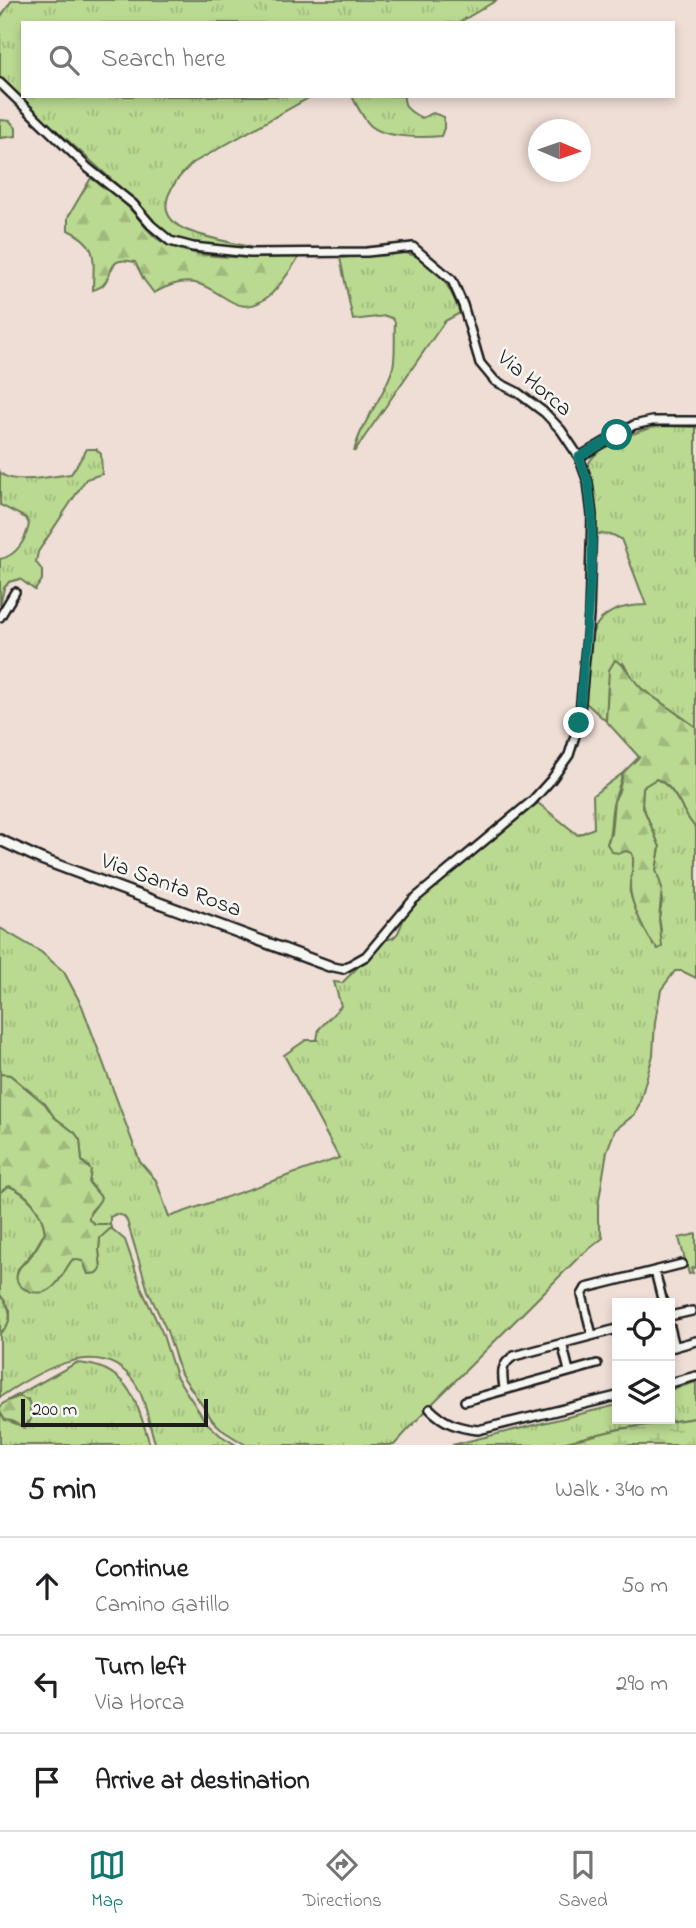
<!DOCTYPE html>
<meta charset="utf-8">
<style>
:root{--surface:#fff;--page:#f2f2f2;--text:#202124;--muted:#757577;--line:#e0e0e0;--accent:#0f766e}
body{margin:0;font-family:"Indie Flower",sans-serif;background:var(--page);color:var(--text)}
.controls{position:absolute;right:21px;bottom:21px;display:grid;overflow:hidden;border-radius:0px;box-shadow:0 4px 10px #0003}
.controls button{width:63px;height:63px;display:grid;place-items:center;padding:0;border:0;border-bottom:2px solid var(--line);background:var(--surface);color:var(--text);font:35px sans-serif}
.compass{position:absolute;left:528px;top:119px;width:63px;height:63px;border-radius:50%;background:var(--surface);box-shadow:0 4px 10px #0003;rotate:92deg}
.scale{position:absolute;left:21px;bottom:18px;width:187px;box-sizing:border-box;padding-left:7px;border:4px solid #1c1c1c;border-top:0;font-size:19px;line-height:24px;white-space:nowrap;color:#1c1c1c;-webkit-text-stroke:5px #f6f6f2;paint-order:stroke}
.stop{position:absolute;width:21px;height:21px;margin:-16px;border:5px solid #0f766e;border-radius:50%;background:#fff}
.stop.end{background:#0f766e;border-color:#fff;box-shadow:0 2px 7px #0008}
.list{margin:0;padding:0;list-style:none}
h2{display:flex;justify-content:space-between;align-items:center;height:91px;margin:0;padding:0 28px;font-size:30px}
h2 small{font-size:23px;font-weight:400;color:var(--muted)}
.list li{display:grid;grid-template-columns:46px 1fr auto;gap:21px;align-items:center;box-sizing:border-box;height:98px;padding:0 28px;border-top:2px solid var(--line)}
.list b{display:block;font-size:26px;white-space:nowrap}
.list p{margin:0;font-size:23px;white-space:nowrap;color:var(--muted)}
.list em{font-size:23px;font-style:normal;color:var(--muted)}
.icon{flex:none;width:38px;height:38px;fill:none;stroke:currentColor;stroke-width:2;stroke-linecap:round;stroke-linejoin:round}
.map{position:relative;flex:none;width:696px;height:1445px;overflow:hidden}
.search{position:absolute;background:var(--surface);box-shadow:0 4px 10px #0003;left:21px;right:21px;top:21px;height:77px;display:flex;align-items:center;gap:18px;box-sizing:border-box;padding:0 24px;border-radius:0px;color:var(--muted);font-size:26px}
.sheet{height:385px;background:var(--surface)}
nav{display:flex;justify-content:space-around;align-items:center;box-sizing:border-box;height:98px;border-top:2px solid var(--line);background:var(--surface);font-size:19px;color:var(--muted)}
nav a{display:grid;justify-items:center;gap:4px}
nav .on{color:var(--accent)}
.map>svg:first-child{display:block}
.grass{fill:url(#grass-tufts);stroke:#6b7a56;stroke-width:2}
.forest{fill:url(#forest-firs);stroke:#6b7a56;stroke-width:2}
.wetland{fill:url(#wetland-marsh);stroke:#6b7a56;stroke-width:2}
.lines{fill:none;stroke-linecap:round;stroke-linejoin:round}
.minor-casing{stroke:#1c1c1c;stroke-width:12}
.tertiary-casing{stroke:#1c1c1c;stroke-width:14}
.minor{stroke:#f6f6f2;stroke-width:7}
.tertiary{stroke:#f6f6f2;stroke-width:9}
.route{stroke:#0f766e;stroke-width:9}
.labels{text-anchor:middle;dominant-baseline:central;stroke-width:5;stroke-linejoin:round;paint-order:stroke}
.street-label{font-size:23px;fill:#1c1c1c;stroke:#f6f6f2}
</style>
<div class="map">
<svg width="696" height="1445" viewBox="0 0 696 1445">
<defs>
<pattern id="grass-tufts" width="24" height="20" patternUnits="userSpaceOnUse" patternTransform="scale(1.75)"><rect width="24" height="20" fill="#bad991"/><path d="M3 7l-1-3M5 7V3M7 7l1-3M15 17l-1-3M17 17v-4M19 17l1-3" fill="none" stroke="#9fba7c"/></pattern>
<pattern id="forest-firs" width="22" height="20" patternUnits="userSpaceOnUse" patternTransform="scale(1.75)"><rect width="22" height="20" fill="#bad991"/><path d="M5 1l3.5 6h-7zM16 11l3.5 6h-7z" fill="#9fba7c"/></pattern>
<pattern id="wetland-marsh" width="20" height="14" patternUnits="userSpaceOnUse" patternTransform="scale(1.75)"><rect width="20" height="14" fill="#bad991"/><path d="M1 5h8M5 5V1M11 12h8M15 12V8" fill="none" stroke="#9fba7c"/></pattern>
</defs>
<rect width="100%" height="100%" fill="#efded6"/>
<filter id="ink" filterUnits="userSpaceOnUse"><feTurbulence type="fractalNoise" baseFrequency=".0143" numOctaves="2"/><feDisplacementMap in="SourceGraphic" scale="14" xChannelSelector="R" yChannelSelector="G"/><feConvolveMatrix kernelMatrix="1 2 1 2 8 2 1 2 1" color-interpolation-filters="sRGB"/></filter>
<g filter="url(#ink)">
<!-- grass -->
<path class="grass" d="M 12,0 L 497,0 L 458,23 L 23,23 L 23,96 L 312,96 L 193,163 C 174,180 149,211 184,229 C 200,237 239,244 258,249 C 239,249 189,248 173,240 C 155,231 142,209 128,195 C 86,155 42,119 0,80 L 0,18 Z
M 352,96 L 404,96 C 403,108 412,113 422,118 L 433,113 L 444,117 L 444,128 L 441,136 C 423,138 383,138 370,125 C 362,117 357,106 352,96 Z
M 397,252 C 432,254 449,283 460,313 L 445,321 L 354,452 C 361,421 385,397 393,367 C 396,353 394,336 395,322 L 392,318 L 386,316 L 353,320 L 340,258 Z
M 662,426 L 696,427 L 696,727 L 642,689 L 635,682 L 623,663 L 608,684 L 606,721 L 586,703 C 588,653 579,605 646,605 L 621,539 L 613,535 L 597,534 L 595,506 L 588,465 C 596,445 641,429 662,426 Z
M 87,449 L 96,449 L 101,454 L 102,474 L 86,479 L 38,552 L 36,562 L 42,570 L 42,580 L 35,590 L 20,579 L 9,582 L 4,588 L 0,605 L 0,559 C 17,556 26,539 29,524 L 26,518 L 0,505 L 0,472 C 10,486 54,476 71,474 Z
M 623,773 C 620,784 616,794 613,805 C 610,818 612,831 607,844 L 632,853 C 637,867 628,878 630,892 C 634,912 647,926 653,945 L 661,930 L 659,918 L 662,901 L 656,870 L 660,847 L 642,805 L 643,787 L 656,779 C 677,787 681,813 696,828 L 696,978 L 682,971 L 675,971 L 661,990 L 655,1022 L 653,1055 L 639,1105 L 635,1114 L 615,1130 L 607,1151 L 598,1206 L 598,1222 L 603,1238 L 579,1257 L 432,1404 L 394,1445 L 246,1445 L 225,1432 L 213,1421 L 181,1374 L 167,1331 L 148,1291 L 127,1221 L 124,1216 L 116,1214 L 110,1217 L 110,1224 L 95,1224 L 89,1220 L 89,1215 L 96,1206 L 97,1191 L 89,1182 L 89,1167 L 82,1161 L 80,1140 L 75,1133 L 54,1117 L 45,1104 L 10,1075 L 0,1074 L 0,928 L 41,952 L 64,972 L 82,1006 L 140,1162 L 156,1180 L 169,1217 L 339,1158 L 284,1055 L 306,1040 L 317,1040 L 319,1029 L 341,1006 L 334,982 L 342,983 L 385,940 L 393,938 L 398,933 L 405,916 L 423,896 L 538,803 L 578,835 L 594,828 L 593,795 Z
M 9,1186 C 29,1194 42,1212 45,1232 L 34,1251 L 18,1269 L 58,1280 L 72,1259 L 83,1261 L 88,1274 L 97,1273 L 101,1269 L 99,1250 L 100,1237 L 111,1228 L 125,1240 L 143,1292 L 162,1332 L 176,1376 L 206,1422 L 220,1435 L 236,1445 L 156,1445 C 148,1425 147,1401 135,1383 C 101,1333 37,1372 0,1397 L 0,1333 L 10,1319 L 10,1310 L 0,1295 L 0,1192 Z
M 696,1234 L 696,1267 L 691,1269 L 693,1273 L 689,1274 L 679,1238 Z
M 76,1363 C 129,1365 137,1403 150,1445 L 0,1445 L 0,1412 C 3,1420 19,1426 27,1426 L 31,1419 L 28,1399 L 5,1402 Z
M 696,1382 L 696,1418 L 620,1429 L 554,1445 L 452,1445 L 617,1405 L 617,1419 L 670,1419 L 670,1390 Z"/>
<!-- forest -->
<path class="forest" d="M 0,120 L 10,121 L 16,128 L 16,136 L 0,138 Z
M 91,178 C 101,186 112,192 122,201 C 134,211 143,226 155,237 C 187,263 259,257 299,257 C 290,270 281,286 269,296 C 237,322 224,289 195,283 C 180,280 167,286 154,293 L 144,280 L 135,262 C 107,255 115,272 103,285 C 100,288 96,289 93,290 C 93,260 100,245 68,230 L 68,217 Z
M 615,660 C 627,665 632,680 642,689 L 696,727 L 696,828 C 681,813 677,786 656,779 L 643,787 L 642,805 L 660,847 L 656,870 L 662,888 L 659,918 L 662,947 L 658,949 C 647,939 630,902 630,887 C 630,874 636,865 632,853 L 626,851 L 620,853 L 612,852 L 607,844 L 611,834 L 614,801 L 619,791 L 623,773 L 639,757 L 606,721 L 609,670 Z
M 0,1074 L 10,1075 L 45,1104 L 54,1117 L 75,1133 L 80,1140 L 82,1161 L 91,1170 L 89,1183 L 101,1197 C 99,1207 88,1208 89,1220 L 95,1224 L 110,1224 L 111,1228 L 100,1238 L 99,1250 L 101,1269 L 97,1273 L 88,1274 L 83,1261 L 73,1259 C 65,1268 60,1284 49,1290 C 36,1298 8,1287 19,1269 C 21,1265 24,1263 27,1261 C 34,1252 40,1243 45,1232 C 42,1212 29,1193 9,1186 L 0,1192 Z
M 0,1295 C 12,1308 14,1322 0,1333 Z
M 20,1396 L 29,1402 L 31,1419 L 24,1428 L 12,1421 L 5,1420 L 0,1412 L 0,1406 C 6,1400 13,1400 20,1396 Z"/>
<!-- wetland -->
<path class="wetland" d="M 696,1418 L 696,1445 L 554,1445 L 620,1429 Z"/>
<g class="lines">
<defs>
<path id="minor" d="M 0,83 L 88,168 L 133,204 L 151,225 L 170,241 L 193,247 L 250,253 L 367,252 L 413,247 L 452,280 L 463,305 L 480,363 L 495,381 L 517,392 L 545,413 L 561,430 L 579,457 L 588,482 L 592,515 L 589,615 L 579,723 L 569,755 L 551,780 L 532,801 L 413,900 L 366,956 L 343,969 L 329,966
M 579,457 L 634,425 L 652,421 L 696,421
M 0,617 L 15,592
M 655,1271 L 663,1303
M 670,1316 L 692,1311
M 670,1327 L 675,1347
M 592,1335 L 582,1295 L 586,1288 L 682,1264
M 562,1343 L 569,1371
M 670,1348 L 696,1341
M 670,1383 L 696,1376
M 504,1388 C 502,1373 500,1365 514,1356 L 617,1329
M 465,1401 L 597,1364
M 430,1409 C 444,1423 458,1428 478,1430 L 617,1396"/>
<path id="tertiary" d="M 0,840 L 41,859 L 329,966"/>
</defs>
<!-- minor casing -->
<use href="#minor" class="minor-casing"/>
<!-- tertiary casing -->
<use href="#tertiary" class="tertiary-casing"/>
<!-- minor -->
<use href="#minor" class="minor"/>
<!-- tertiary -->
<use href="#tertiary" class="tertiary"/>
</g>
</g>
<g class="lines" filter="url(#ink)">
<!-- route -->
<path class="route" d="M 579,723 L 592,560 L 592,515 L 588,482 L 579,457 L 617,435"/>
</g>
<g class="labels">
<!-- street labels -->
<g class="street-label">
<text transform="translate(534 384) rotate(40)">Via Horca</text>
<text transform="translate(171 886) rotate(20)">Via Santa Rosa</text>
</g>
</g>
</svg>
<div class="controls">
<button><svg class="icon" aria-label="locate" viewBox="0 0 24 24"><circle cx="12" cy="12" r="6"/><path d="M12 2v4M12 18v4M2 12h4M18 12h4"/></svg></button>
<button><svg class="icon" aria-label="layers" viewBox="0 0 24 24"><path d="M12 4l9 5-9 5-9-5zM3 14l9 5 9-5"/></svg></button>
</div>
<svg class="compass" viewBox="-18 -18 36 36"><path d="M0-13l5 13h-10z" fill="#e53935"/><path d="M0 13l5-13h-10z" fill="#757577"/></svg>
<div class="scale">200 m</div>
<div class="stop" style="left:617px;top:435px"></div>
<div class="stop end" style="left:579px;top:723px"></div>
<div class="search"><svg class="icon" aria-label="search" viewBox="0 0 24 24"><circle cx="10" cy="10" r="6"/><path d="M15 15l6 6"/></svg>Search here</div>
</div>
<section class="sheet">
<h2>5 min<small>Walk · 340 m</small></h2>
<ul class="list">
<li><svg class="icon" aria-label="ahead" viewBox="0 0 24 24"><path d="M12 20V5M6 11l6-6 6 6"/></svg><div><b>Continue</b><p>Camino Gatillo</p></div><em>50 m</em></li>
<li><svg class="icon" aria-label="left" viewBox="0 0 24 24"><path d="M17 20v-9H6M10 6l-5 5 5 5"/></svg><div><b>Turn left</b><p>Via Horca</p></div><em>290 m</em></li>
<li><svg class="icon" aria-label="arrive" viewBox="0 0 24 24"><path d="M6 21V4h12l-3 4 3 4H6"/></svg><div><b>Arrive at destination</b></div></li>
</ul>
</section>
<nav>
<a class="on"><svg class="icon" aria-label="map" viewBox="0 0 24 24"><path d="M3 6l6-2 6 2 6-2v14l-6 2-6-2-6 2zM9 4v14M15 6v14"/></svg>Map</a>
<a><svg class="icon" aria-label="directions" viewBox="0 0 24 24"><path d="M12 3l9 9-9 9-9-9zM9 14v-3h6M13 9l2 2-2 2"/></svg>Directions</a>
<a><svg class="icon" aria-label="saved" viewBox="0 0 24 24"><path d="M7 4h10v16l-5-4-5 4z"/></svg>Saved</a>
</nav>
